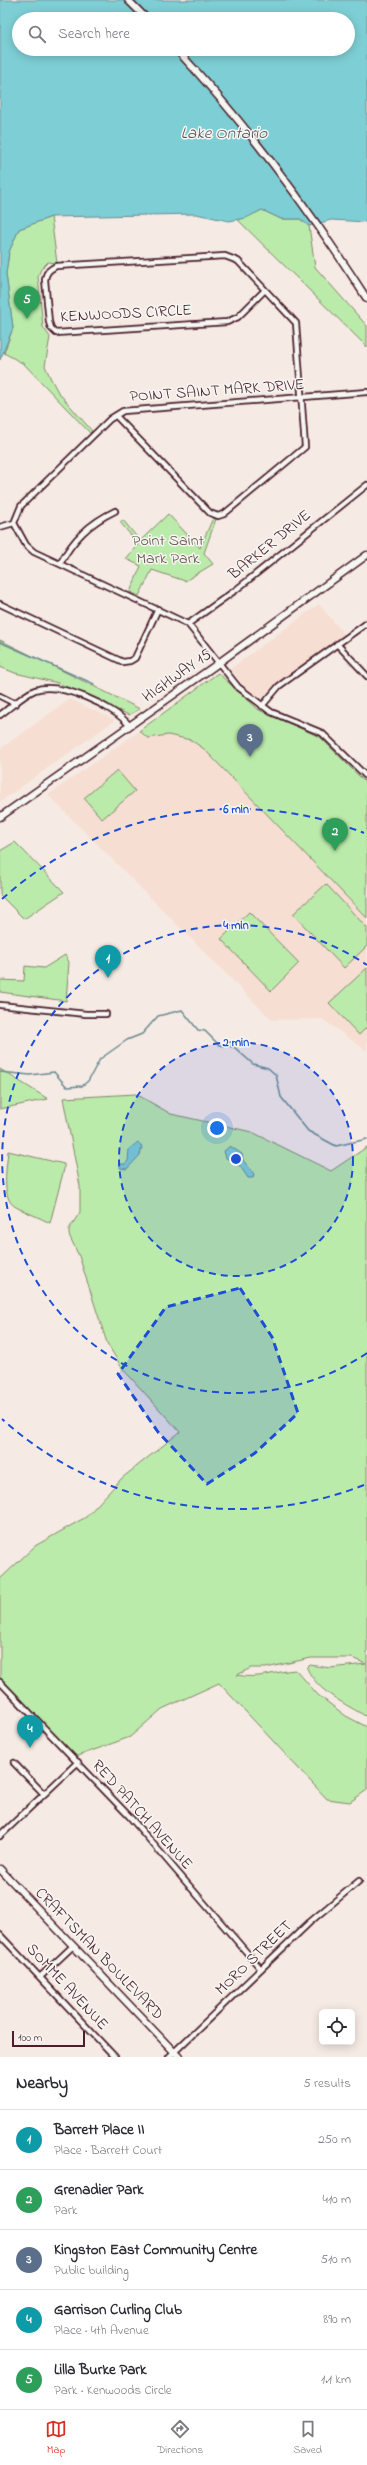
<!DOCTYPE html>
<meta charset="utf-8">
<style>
:root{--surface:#fff;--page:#f2f2f3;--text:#2b2b33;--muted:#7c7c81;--line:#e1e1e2;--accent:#d93025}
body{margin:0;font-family:"Indie Flower",sans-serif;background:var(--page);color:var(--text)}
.controls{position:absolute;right:12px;bottom:12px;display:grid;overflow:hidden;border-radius:6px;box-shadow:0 2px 10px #0003}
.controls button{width:36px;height:36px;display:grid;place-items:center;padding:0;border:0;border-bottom:1px solid var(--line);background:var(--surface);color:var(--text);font:20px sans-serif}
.scale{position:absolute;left:12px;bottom:10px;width:73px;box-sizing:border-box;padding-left:4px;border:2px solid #4a1f2b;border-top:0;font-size:11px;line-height:14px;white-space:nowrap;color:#4a1f2b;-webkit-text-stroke:3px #f6f6f2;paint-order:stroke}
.you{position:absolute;left:217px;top:1128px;width:14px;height:14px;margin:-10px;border:3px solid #fff;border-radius:50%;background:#1a73e8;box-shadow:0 0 0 6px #1a73e833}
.badge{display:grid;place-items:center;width:26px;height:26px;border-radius:50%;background:var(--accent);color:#fff;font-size:13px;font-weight:700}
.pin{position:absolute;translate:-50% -33px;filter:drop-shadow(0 1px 2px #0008)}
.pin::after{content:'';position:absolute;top:21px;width:14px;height:12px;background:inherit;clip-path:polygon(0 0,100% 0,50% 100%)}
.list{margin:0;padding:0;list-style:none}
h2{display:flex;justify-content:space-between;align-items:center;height:52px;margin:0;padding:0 16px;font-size:17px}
h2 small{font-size:13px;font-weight:400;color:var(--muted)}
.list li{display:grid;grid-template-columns:26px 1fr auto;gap:12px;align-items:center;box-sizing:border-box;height:60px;padding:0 16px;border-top:1px solid var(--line)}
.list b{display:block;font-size:15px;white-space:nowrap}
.list p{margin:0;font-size:13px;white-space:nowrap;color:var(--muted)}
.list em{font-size:13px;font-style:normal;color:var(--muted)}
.icon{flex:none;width:22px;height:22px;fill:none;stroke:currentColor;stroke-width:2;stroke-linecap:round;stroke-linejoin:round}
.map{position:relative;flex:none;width:367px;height:2057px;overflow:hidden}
.search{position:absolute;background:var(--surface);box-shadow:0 2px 10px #0003;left:12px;right:12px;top:12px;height:44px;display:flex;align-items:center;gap:10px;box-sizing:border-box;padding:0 14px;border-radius:22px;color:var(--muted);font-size:15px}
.sheet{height:352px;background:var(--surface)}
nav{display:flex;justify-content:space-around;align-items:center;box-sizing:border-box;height:56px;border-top:1px solid var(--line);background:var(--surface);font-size:11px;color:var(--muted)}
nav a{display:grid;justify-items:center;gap:2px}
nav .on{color:var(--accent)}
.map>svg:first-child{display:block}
.built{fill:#f6ded3}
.green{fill:#bbebaa;stroke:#82856a}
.water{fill:#7dcfd5;stroke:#698991;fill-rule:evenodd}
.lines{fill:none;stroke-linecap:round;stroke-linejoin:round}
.stream{stroke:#698991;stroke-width:1.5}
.street-casing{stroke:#4a1f2b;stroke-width:8}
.secondary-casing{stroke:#4a1f2b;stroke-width:9}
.street{stroke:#f6f6f2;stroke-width:4.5}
.secondary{stroke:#f6f6f2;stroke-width:6}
.marked{fill:#1d4ed8;fill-opacity:0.2;stroke:#1d4ed8;stroke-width:3;stroke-dasharray:8 5;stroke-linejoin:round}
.ring{fill:none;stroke:#1d4ed8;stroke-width:2;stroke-dasharray:7 5}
.labels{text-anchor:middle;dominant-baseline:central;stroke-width:3;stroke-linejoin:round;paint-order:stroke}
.street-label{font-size:16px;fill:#4a1f2b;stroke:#f6f6f2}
.park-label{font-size:16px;fill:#66524b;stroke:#f6f6f2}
.water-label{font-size:17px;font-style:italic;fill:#59545e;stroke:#f6f6f2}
.centre{fill:#1d4ed8;stroke:#f6f6f2;stroke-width:2}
.ring-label{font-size:12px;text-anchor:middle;font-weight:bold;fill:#1d4ed8;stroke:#f6f6f2;stroke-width:3;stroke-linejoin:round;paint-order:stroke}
</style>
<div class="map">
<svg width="367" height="2057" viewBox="0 0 367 2057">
<rect width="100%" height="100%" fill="#f6ebe4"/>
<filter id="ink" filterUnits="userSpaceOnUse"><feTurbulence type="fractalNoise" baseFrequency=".025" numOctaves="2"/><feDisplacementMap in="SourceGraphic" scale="8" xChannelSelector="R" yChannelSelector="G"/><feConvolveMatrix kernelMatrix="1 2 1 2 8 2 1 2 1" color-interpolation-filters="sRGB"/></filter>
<g filter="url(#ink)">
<!-- built -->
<path class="built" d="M 319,604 L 345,635 L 276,684 L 264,697 L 255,698 L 230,669 Z
M 70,699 L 115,720 L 0,802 L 0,749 Z
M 139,731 L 143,736 L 154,738 L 167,735 L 191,740 L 204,749 L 367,918 L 367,1051 L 322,1019 L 272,1020 L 48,795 Z"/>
<!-- green -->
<path class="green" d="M 262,210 L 281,219 L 300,219 L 309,226 L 315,267 L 367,326 L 367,347 L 238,220 Z
M 51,217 L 57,263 L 48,262 L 41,269 L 38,276 L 43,327 L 50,337 L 45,366 L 51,379 L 58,392 L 92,431 L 90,433 L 24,364 L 4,353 L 13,328 L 6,274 L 9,252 L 19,229 Z
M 168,514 L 200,548 L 213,518 L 216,519 L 204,553 L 213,564 L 185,581 L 152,570 L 139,596 L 130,592 L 141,566 L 126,559 L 138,544 L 120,522 L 123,520 L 140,541 Z
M 0,640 L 140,709 L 129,715 L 58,683 L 15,673 L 0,667 Z
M 218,673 L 259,710 L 320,737 L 367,784 L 367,918 L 204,749 L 191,740 L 168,735 L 148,738 L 139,731 Z
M 117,770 L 135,791 L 102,819 L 84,798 Z
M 15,842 L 64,892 L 24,919 L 0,895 L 0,851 Z
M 326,884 L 367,928 L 367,946 L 344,968 L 293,914 Z
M 249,912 L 299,963 L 271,991 L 221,939 Z
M 65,955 L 69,962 L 66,1001 L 0,992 L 0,980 L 24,981 L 25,966 L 44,968 Z
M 367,968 L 367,1027 L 359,1035 L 329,1003 Z
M 0,1069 L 48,1099 L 0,1109 Z
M 136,1094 L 171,1114 L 252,1132 L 331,1171 L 367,1147 L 367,1717 C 346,1704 317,1692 307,1668 L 310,1665 L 330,1668 L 366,1664 L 352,1658 L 311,1658 L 266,1668 L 251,1668 L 237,1675 C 258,1680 276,1671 296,1670 L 318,1695 L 346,1716 L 367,1727 L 367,1790 L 350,1802 L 327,1799 L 219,1683 L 162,1709 L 130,1737 L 72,1758 L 0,1681 L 0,1579 L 35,1546 L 86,1517 L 122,1478 L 180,1432 L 122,1368 L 107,1343 L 79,1256 L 69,1235 L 69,1229 L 80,1212 L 80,1186 L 63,1098 Z
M 8,1151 L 64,1164 L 64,1169 L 50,1223 C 39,1217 27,1213 16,1207 C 0,1199 7,1166 8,1151 Z"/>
<!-- water -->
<path class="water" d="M 0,0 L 367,0 L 367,222 L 331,220 L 309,226 L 300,219 L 281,219 L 262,210 L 246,218 L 229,221 L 196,214 L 51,217 L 19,229 L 9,252 L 6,274 L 13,328 L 0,360 ZM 19,19 L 348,19 L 348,49 L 19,49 Z
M 138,1142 L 142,1147 L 140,1155 L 127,1169 L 120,1168 L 120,1164 L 125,1164 L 128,1161 L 129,1149 Z
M 230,1146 L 242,1154 L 243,1160 L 254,1174 L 253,1178 L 248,1178 L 240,1166 L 226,1158 L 224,1151 Z"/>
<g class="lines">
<!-- stream -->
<path class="stream" d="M 0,642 L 94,684
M 0,1072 L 30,1075 L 54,1072 L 67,1087 L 82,1086 L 88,1081 L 100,1059 L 127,1040 L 142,1034 L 158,1016 L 182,1010 L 198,1030 L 205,1031 L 219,1045 L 234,1047 L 253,1064 L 268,1068 L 276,1075 L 281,1097 L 308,1131 L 336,1146 L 367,1139"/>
<defs>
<path id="street" d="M 367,392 L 123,411 L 110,419 L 21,506 L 14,523 L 26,545 L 34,552 L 188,624 L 238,687 L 271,712 L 322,733 L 367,777
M 116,416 L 210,513 L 218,516 L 224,514 L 305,447 L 296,323 L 238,261 L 225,256 L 56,266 C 49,270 46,272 45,280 L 49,322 L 51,328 L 56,333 L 227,322 L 238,317 L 265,290
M 0,527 L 14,523
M 60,564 C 73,539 90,523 115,511
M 0,604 L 123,662 L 130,661 L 135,658 L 158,609
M 188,624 L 237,589 L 367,485
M 337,644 L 367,676
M 0,696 L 16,704
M 262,706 L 279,686 L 367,623
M 0,715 C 11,707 23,695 35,690 C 59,681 114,706 129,725
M 0,1005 L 86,1014 L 106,1014
M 0,1682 L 129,1816 L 261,1969
M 14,1763 L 44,1794
M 0,1836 L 78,1762
M 0,1935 L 115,2057
M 40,1977 L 73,1946
M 169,2057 L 310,1922 L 359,1881"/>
<path id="secondary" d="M 128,0 L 147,19
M 176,49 C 248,126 310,210 367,299
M 0,817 L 213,667 L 367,555
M 0,1869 L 179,2057"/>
</defs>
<!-- street casing -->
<use href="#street" class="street-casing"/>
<!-- secondary casing -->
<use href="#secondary" class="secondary-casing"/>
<!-- street -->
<use href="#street" class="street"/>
<!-- secondary -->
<use href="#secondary" class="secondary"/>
</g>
</g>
<!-- marked area -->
<path class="marked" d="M 240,1288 L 272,1337 L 298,1413 L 255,1453 L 207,1484 L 158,1432 L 118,1374 L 166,1307 Z"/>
<!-- distance rings -->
<circle cx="236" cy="1159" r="117" fill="#1d4ed8" fill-opacity=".12"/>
<g class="ring">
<circle cx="236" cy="1159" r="117"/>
<path d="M367 1353A234 234 0 1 1 367 965"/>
<path d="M364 1485A350 350 0 0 1 2 1419M2 899A350 350 0 0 1 364 833"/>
</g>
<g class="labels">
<!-- street labels -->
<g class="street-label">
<text transform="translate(126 314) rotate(-3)">KENWOODS CIRCLE</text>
<text transform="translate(217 391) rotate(-4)">POINT SAINT MARK DRIVE</text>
<text transform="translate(270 545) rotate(-39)">BARKER DRIVE</text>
<text transform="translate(177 676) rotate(-35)">HIGHWAY 15</text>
<text transform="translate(142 1815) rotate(48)">RED PATCH AVENUE</text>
<text transform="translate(99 1954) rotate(46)">CRAFTSMAN BOULEVARD</text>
<text transform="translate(254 1958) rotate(-44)">MORO STREET</text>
<text transform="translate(67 1987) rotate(47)">SOMME AVENUE</text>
</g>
<!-- park labels -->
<g class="park-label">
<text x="168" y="541">Point Saint<tspan x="168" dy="18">Mark Park</tspan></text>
</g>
<!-- water labels -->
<g class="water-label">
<text x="224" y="133">Lake Ontario</text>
</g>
</g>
<circle cx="236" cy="1159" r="6" class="centre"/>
<g class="ring-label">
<text x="236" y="813">6 min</text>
<text x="236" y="929">4 min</text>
<text x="236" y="1046">2 min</text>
</g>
</svg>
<div class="controls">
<button><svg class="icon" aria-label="locate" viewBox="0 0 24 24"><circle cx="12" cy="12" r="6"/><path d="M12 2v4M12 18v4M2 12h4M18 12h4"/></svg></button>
</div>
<div class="scale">100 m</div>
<div class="you"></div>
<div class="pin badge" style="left:108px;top:978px;background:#0f9aa8">1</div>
<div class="pin badge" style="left:335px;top:851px;background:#2e9e5b">2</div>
<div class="pin badge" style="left:250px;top:757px;background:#5c6f8a">3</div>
<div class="pin badge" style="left:30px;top:1748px;background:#0f9aa8">4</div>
<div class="pin badge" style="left:27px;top:319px;background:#2e9e5b">5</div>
<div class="search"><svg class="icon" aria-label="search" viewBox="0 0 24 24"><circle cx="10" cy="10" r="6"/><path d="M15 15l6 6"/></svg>Search here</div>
</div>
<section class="sheet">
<h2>Nearby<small>5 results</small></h2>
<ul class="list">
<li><span class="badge" style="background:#0f9aa8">1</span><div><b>Barrett Place II</b><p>Place · Barrett Court</p></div><em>250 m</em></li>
<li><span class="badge" style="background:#2e9e5b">2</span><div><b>Grenadier Park</b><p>Park</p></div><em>410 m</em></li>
<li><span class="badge" style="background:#5c6f8a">3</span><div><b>Kingston East Community Centre</b><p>Public building</p></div><em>510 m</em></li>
<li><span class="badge" style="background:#0f9aa8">4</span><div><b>Garrison Curling Club</b><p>Place · 4th Avenue</p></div><em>890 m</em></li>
<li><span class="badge" style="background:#2e9e5b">5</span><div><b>Lilla Burke Park</b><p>Park · Kenwoods Circle</p></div><em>1.1 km</em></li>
</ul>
</section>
<nav>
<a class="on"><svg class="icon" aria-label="map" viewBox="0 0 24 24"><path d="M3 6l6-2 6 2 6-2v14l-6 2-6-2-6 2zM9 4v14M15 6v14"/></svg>Map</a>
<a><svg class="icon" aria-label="directions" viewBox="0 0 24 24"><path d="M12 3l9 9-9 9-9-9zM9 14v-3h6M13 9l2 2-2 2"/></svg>Directions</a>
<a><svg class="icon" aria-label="saved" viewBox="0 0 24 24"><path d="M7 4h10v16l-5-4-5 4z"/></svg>Saved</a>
</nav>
